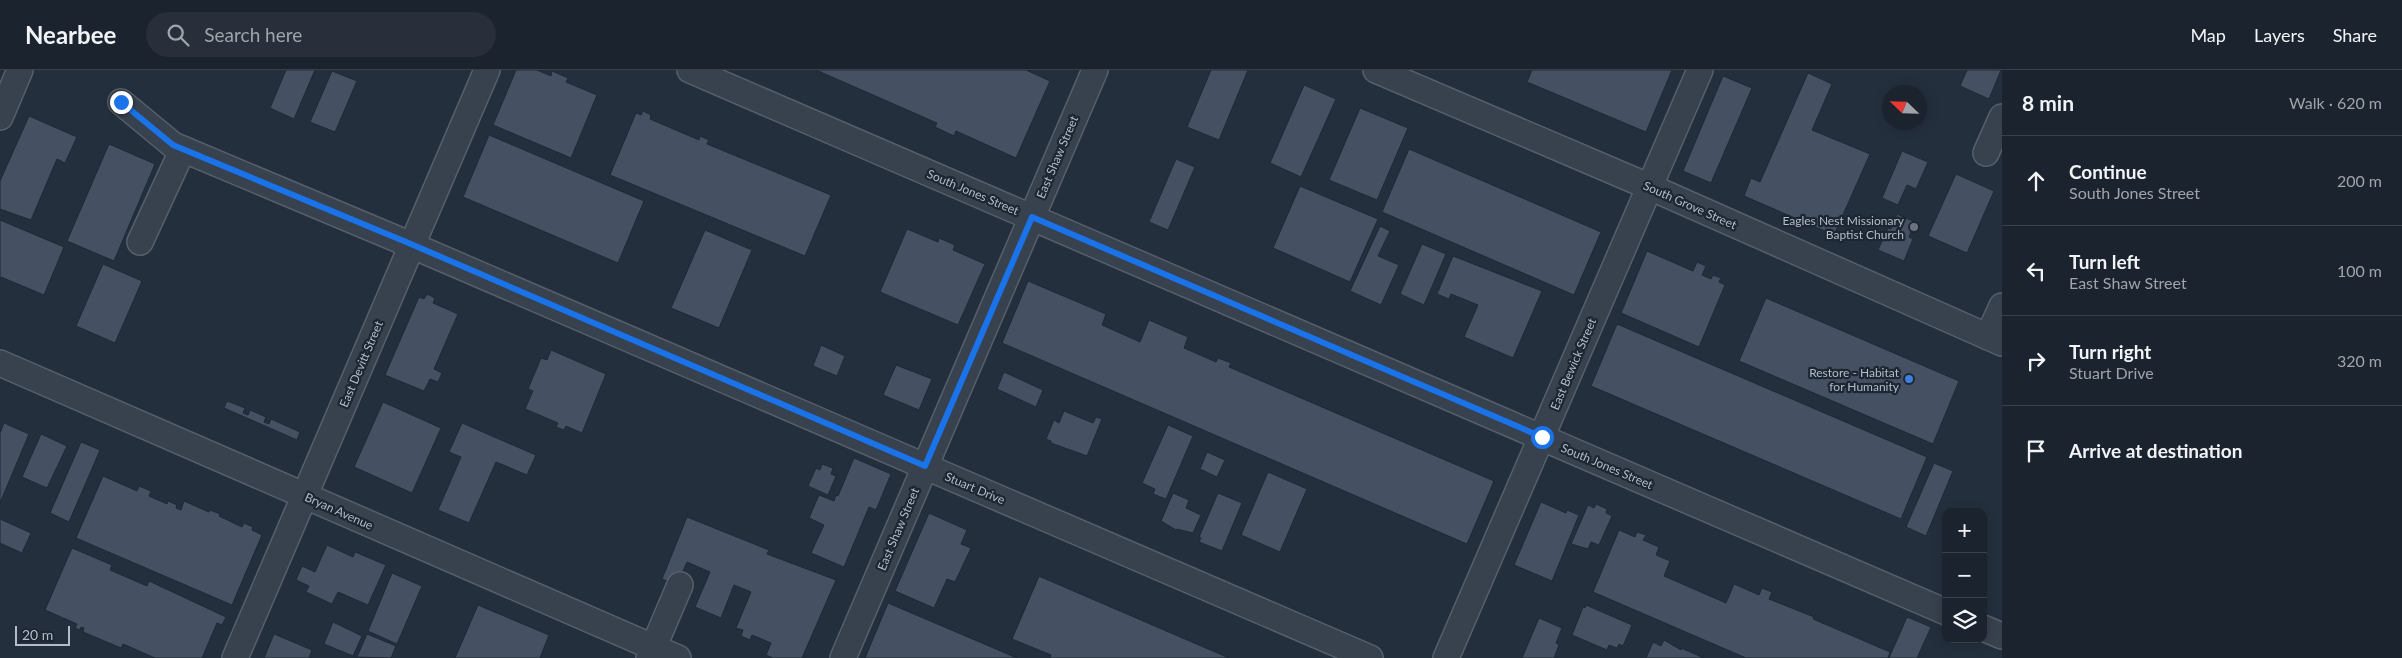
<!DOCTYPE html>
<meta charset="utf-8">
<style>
:root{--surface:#1b232e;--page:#282f3a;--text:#f1f3f6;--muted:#a0a4aa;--line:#39404a}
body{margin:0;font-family:Lato,sans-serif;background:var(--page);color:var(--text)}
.controls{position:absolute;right:15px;bottom:15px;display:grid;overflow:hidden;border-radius:10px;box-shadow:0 2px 12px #0003}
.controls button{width:45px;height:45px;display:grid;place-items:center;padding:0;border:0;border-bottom:1px solid var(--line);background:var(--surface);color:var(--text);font:25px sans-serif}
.compass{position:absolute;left:1882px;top:15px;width:45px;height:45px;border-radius:50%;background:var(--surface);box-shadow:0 2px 12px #0003;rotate:293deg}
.scale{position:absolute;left:15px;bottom:12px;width:55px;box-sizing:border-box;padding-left:5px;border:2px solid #b4bcc9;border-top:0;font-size:14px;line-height:18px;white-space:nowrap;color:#b4bcc9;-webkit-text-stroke:4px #1d2633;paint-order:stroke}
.stop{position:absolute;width:15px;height:15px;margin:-11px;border:4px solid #1a73e8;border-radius:50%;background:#fff}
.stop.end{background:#1a73e8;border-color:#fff;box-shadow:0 1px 5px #0008}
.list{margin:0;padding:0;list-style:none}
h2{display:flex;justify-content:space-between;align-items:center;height:65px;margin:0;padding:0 20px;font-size:21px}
h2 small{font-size:16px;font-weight:400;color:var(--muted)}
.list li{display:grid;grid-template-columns:32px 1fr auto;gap:15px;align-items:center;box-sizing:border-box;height:90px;padding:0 20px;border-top:1px solid var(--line)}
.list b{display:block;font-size:19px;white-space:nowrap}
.list p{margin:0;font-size:16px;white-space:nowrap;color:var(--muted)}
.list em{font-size:16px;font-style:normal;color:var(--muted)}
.icon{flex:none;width:28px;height:28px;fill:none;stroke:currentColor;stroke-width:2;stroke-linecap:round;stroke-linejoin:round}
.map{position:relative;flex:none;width:2002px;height:588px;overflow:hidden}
header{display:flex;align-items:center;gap:30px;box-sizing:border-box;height:70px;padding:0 25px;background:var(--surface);border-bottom:1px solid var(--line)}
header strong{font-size:24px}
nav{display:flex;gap:28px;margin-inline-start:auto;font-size:18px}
.search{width:350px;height:45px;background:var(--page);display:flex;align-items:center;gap:12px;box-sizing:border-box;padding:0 18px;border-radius:28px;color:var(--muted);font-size:19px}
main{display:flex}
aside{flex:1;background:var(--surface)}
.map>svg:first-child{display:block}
.building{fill:#455162;stroke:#1f2835}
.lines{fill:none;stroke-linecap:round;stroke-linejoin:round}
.minor-casing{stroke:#565f6c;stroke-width:28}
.minor{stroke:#38414e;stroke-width:25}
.route{stroke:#1a73e8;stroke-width:6}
.worship-dot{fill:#6b7280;stroke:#1d2633;stroke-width:2}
.shop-dot{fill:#3f7fe0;stroke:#1d2633;stroke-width:2}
.labels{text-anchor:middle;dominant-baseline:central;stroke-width:4.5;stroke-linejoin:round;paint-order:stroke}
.street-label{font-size:12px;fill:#b4bcc9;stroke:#1d2633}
.poi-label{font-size:12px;fill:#b4bcc9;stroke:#1d2633;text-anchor:end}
</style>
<header>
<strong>Nearbee</strong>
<div class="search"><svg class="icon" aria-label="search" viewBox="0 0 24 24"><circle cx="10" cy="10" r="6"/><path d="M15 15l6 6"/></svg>Search here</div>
<nav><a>Map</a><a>Layers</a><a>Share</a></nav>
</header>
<main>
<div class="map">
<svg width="2002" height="588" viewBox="0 0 2002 588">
<rect width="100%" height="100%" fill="#242f3e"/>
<!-- building -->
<path class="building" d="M 286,0 L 315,0 L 294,49 L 270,38 Z
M 516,0 L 537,0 L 551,6 L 552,1 L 568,8 L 566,12 L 597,25 L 571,88 L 493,55 Z
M 816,0 L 1026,0 L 1050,11 L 1016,88 L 956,61 L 954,66 L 935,57 L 937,53 Z
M 1211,0 L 1248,0 L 1219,70 L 1187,57 Z
M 1532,0 L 1672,0 L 1646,62 L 1527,12 Z
M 1967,0 L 2001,0 L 1989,29 L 1960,16 Z
M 332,1 L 357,11 L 335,62 L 310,52 Z
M 1808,3 L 1832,14 L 1812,60 L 1870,84 L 1834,165 L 1744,126 L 1751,108 L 1760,112 Z
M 1723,6 L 1752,18 L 1711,113 L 1683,101 Z
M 1304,15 L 1336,29 L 1301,107 L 1270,93 Z
M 1360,38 L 1408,58 L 1377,130 L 1329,110 Z
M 643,41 L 651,45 L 650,49 L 699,70 L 700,66 L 709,70 L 707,74 L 831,125 L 805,186 L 610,105 L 636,43 L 641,45 Z
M 29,46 L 77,67 L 65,93 L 57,89 L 31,150 L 0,139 L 0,111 Z
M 489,65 L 644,131 L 618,193 L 463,127 Z
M 109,74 L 155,94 L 114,191 L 67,171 Z
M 1409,79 L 1601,162 L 1574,225 L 1382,142 Z
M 1902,81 L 1928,92 L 1916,119 L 1907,115 L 1898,135 L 1882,128 Z
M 1176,89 L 1195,97 L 1168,160 L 1149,152 Z
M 1956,104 L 1994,121 L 1967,183 L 1928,166 Z
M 1300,116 L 1378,149 L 1350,212 L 1273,178 Z
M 1897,144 L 1915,152 L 1909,167 L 1913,169 L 1904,191 L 1878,180 L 1888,158 L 1891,159 Z
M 0,150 L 64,177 L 44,225 L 1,207 L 0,210 Z
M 1380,156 L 1390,161 L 1378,186 L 1399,195 L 1381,235 L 1350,221 Z
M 907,159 L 938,172 L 939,168 L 955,175 L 953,180 L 985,194 L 958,255 L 880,222 Z
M 705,160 L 752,180 L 719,258 L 671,238 Z
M 1422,174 L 1446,184 L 1424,235 L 1400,224 Z
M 1647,181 L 1693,201 L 1697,192 L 1706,196 L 1702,205 L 1711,209 L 1713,205 L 1721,208 L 1719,212 L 1725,215 L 1699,277 L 1621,243 Z
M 1453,186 L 1542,221 L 1513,288 L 1464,267 L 1478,235 L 1451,224 L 1449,229 L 1437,224 Z
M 103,194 L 142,211 L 115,273 L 76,256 Z
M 1028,211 L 1106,244 L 1102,255 L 1140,272 L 1149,250 L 1188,267 L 1184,278 L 1216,292 L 1218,288 L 1231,293 L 1229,297 L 1494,411 L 1467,474 L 1002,273 Z
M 427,224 L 435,228 L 433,233 L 458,244 L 434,299 L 442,303 L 438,312 L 430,309 L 424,321 L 385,305 L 419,227 L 424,229 Z
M 1766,228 L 1959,311 L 1933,374 L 1739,291 Z
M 1617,254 L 1927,387 L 1901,449 L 1591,316 Z
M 821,275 L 845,286 L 837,306 L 813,296 Z
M 551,280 L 606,304 L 582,363 L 566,356 L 564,360 L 556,357 L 558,353 L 525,339 L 533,321 L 528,319 L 541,288 L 547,290 Z
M 896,295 L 932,309 L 919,340 L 883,325 Z
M 1004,302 L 1043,320 L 1036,337 L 997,319 Z
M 227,331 L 245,338 L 243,343 L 248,345 L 250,340 L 266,347 L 264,352 L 269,354 L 271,349 L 300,362 L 297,370 L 224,338 Z
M 383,332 L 441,358 L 412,423 L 354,397 Z
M 1064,341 L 1093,353 L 1096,347 L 1102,349 L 1087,386 L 1051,373 L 1051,371 L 1046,369 L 1054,350 L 1059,353 Z
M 4,353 L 29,364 L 0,433 L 0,363 Z
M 462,353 L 536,385 L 527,405 L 496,392 L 469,453 L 438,440 L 461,387 L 449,382 Z
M 1168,355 L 1193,366 L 1166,429 L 1153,424 L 1155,419 L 1142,413 Z
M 41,364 L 67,376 L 47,418 L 22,407 Z
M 81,372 L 100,380 L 69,452 L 50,443 Z
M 1207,382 L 1225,390 L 1217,407 L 1200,399 Z
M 854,388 L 891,404 L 876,440 L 869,437 L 844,497 L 811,483 L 824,455 L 809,448 L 819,425 L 834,431 L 836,425 L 838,426 Z
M 1934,393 L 1953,401 L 1926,466 L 1906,457 Z
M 822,394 L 833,398 L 831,404 L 836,406 L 828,425 L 808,416 L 816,398 L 820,400 Z
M 1268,402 L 1307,419 L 1280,482 L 1241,465 Z
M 103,406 L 137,421 L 139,416 L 151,421 L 149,426 L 167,434 L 168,431 L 177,435 L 176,438 L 181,440 L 184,431 L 209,442 L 210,440 L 220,444 L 219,446 L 242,457 L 244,453 L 253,457 L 252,460 L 262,465 L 232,535 L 76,468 Z
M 1173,423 L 1189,430 L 1186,438 L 1201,445 L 1193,463 L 1177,459 L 1176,460 L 1161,451 Z
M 1218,423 L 1242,433 L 1222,481 L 1199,472 L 1201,468 L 1199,467 Z
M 1541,432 L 1566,443 L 1567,440 L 1579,445 L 1552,511 L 1514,495 Z
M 1596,434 L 1607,439 L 1606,443 L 1612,446 L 1599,475 L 1591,472 L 1588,479 L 1571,474 L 1588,435 L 1594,438 Z
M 929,443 L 967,460 L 961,474 L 971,478 L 955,512 L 947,509 L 934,538 L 895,521 Z
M 687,447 L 769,480 L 767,484 L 836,510 L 802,588 L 773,588 L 766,585 L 771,573 L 752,565 L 750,570 L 741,566 L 743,560 L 736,558 L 751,522 L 734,515 L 721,548 L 695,537 L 710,502 L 687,492 L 677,515 L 662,509 Z
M 0,449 L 31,463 L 22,483 L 0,473 Z
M 1619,460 L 1635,467 L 1637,462 L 1646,465 L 1643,470 L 1659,477 L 1656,485 L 1670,491 L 1664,506 L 1726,533 L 1734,514 L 1759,525 L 1762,518 L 1772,522 L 1769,529 L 1814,547 L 1813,549 L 1890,582 L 1888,588 L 1746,588 L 1593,522 Z
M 327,475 L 353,487 L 355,482 L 386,495 L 368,535 L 338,522 L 332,534 L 306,522 L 309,516 L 296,510 L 302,496 L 315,502 Z
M 72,478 L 112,495 L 110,500 L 147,516 L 149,511 L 226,547 L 222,555 L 217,553 L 202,588 L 155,588 L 123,574 L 121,578 L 83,562 L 84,558 L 81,557 L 80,560 L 75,558 L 77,554 L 45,540 Z
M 392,503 L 422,516 L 397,574 L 368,561 Z
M 1039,506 L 1041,507 L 1229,588 L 1050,588 L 1051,585 L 1012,569 Z
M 888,533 L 1017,588 L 865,588 Z
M 478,535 L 549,565 L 540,588 L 455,588 Z
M 1586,535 L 1632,555 L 1623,576 L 1619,574 L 1617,578 L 1609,575 L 1607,580 L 1572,565 L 1583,537 L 1585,538 Z
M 1907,547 L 1931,557 L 1917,588 L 1889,588 Z
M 1539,548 L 1562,558 L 1556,573 L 1559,575 L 1554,588 L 1522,588 Z
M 333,552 L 362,566 L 353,586 L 324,574 Z
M 274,564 L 312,580 L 309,588 L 264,588 Z
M 367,564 L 396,576 L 391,588 L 357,587 Z
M 1664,570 L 1681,580 L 1681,578 L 1704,588 L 1646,588 L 1653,572 L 1661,576 Z"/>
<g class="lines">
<defs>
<path id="minor" d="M 690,0 L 1946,542
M 1376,0 L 1650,117 L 2002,273
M 121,32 L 173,75 L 411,175 L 1370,588
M 0,47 L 20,0
M 1986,83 L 2002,47
M 140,172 L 183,79
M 1988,267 L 2002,236
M 0,293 L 678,588
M 1983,558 L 2002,566
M 235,588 L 487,0
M 649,588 L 680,515
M 843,588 L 1095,0
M 1446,588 L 1700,0"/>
</defs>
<!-- minor casing -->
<use href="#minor" class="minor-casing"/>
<!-- minor -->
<use href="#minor" class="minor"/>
</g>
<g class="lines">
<!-- route -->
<path class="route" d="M 121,32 L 173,75 L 411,174 L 925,396 L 1032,147 L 1542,367"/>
</g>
<!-- markers -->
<circle class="worship-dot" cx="1914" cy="157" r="5"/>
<circle class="shop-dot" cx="1909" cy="309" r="5"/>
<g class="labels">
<!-- street labels -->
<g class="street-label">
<text transform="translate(1057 87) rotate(-67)">East Shaw Street</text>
<text transform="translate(973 122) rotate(23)">South Jones Street</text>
<text transform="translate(1690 135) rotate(24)">South Grove Street</text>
<text transform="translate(361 294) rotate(-67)">East Devitt Street</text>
<text transform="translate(1573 294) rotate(-67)">East Bewick Street</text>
<text transform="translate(1607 396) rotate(23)">South Jones Street</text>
<text transform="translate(975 418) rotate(23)">Stuart Drive</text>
<text transform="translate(339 441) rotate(24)">Bryan Avenue</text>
<text transform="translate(898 459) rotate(-67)">East Shaw Street</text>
</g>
<!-- poi labels -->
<g class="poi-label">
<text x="1904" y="150">Eagles Nest Missionary<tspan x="1904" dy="14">Baptist Church</tspan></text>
<text x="1899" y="302">Restore - Habitat<tspan x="1899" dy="14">for Humanity</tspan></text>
</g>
</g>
</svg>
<div class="controls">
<button>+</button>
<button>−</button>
<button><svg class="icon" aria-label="layers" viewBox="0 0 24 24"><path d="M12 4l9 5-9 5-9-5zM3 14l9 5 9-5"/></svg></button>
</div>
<svg class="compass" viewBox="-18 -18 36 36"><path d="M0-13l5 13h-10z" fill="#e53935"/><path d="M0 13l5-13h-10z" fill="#a0a4aa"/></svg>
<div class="scale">20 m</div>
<div class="stop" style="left:1542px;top:367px"></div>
<div class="stop end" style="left:121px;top:32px"></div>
</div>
<aside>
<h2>8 min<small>Walk · 620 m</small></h2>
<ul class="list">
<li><svg class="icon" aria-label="ahead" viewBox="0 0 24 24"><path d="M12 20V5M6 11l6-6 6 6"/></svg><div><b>Continue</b><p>South Jones Street</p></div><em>200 m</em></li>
<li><svg class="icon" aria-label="left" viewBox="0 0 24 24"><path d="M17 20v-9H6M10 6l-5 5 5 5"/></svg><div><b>Turn left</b><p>East Shaw Street</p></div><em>100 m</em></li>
<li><svg class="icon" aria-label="right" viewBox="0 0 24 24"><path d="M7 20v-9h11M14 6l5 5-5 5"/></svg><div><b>Turn right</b><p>Stuart Drive</p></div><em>320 m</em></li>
<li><svg class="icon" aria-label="arrive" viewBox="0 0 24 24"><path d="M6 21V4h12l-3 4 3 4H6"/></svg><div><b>Arrive at destination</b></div></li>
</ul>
</aside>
</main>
